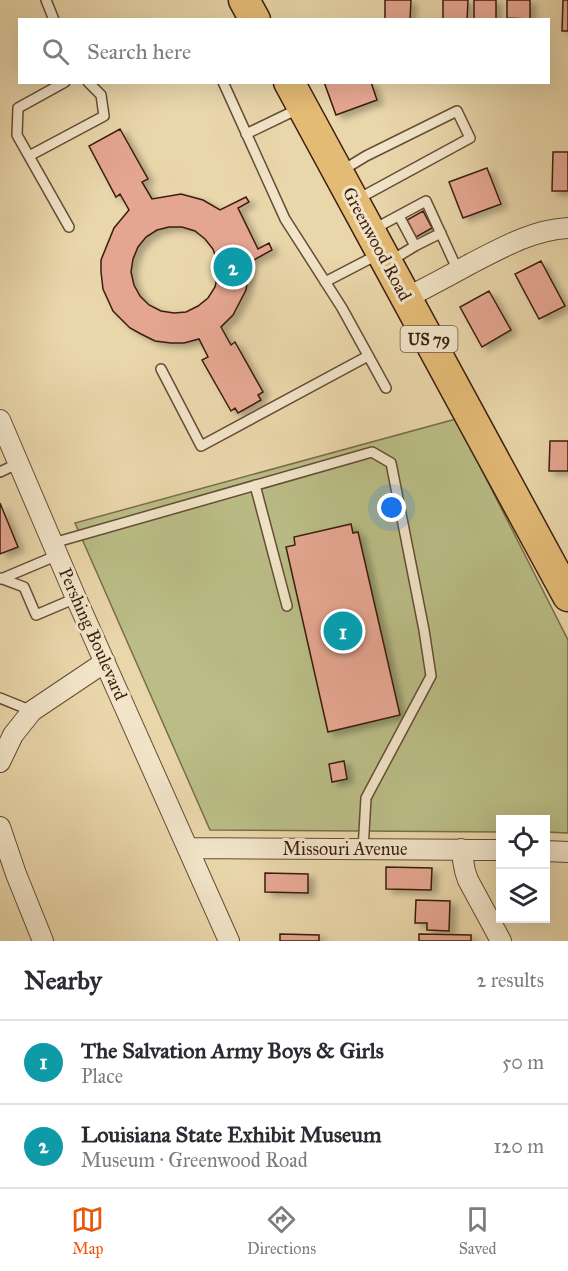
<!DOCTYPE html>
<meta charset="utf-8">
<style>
:root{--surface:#fff;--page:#f7f7f7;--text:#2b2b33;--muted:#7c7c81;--line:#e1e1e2;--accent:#ea580c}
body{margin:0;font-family:"IM FELL Great Primer",serif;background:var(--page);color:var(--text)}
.controls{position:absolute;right:18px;bottom:18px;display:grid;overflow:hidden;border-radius:0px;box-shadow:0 6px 24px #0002}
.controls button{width:54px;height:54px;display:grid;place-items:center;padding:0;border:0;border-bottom:2px solid var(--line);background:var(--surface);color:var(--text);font:30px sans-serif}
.you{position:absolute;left:392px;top:508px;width:21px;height:21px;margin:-15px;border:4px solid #fff;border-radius:50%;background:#1a73e8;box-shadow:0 0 0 9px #1a73e833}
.badge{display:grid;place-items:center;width:39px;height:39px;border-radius:50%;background:var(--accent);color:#fff;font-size:20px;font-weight:700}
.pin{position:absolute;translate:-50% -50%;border:3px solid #fff;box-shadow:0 2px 6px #0006}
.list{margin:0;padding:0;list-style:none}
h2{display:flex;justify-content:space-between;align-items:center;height:78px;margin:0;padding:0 24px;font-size:26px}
h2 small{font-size:20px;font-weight:400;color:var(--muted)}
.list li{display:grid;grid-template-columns:39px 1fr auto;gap:18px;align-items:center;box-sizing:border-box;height:84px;padding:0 24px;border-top:2px solid var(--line)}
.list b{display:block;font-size:22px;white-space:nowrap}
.list p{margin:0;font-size:20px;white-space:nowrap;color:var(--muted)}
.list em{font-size:20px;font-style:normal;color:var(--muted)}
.icon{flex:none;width:33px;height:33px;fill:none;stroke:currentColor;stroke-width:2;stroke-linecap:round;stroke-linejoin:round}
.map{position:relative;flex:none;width:568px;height:941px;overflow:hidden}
.search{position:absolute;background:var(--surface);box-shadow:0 6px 24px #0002;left:18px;right:18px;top:18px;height:66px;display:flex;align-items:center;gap:15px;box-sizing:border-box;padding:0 21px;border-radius:0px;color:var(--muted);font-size:22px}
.sheet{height:246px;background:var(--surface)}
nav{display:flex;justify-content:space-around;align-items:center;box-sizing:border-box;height:84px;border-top:2px solid var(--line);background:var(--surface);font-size:16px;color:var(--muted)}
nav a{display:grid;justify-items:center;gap:3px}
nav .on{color:var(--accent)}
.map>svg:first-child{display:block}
.green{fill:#babd86;stroke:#7a6e4a;stroke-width:1.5}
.building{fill:#e5a691;stroke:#3b1e0e;stroke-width:1.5;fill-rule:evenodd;filter:url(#shadow)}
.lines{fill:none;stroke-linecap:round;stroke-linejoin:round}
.lane-casing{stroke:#664c35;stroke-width:12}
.street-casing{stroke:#664c35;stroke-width:22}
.primary-casing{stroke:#3b1e0e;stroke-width:33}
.lane{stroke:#f1e4c8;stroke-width:9}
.street{stroke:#f1e4c8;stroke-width:20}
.primary{stroke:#e4bb75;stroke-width:30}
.labels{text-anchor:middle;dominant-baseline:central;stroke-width:6;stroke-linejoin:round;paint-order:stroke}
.shield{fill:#f1e4c8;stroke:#725946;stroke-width:1.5}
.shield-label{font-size:16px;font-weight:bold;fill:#3b1e0e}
.street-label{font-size:18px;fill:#3b1e0e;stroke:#f1e4c8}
</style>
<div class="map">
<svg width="568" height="941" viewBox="0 0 568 941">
<defs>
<filter id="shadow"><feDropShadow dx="6" dy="4" stdDeviation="3" flood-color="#0004"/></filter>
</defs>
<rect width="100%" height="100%" fill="#e9d6aa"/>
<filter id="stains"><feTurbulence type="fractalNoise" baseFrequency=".00333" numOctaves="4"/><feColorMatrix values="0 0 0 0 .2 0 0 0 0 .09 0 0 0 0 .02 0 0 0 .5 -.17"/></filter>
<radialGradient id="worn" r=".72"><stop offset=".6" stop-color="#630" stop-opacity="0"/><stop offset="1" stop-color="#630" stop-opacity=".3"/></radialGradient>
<!-- green -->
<path class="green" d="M 456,419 L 568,640 L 568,833 L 546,832 L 546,820 L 500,820 L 500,832 L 210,830 L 75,523 Z"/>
<!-- building -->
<path class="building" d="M 385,0 L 411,0 L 410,20 L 385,20 Z
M 443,0 L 468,0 L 467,20 L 443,20 Z
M 474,0 L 496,0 L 496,20 L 474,19 Z
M 507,0 L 530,0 L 530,19 L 507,18 Z
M 563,0 L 568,0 L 568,31 L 562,31 Z
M 324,82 L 371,82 L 377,100 L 336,115 Z
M 120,129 L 148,179 L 142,182 L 152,199 L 181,194 L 203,200 L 220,210 L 246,197 L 249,202 L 238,208 L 258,249 L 269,243 L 272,250 L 250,262 L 246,290 L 233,315 L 221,327 L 231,345 L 235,342 L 263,392 L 258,395 L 261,400 L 238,413 L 235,408 L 231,411 L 202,360 L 208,357 L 199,339 L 184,343 L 171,343 L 155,341 L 141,334 L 130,328 L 113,311 L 103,289 L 101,272 L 101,260 L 114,228 L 129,210 L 120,194 L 116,197 L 89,146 ZM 169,227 L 182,227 L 195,231 L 205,239 L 213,249 L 217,261 L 218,274 L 215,287 L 208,298 L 198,306 L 186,312 L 174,313 L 161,311 L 149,305 L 140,296 L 134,285 L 131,272 L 133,259 L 138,247 L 146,237 L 157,230 Z
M 553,152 L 568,152 L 568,191 L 552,191 Z
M 487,168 L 501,204 L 463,218 L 449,182 Z
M 423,211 L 432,228 L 416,237 L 407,220 Z
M 541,261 L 565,306 L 539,319 L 515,274 Z
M 489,291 L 511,330 L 482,347 L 460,307 Z
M 550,441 L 568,441 L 568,471 L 549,471 Z
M 0,503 L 18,547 L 0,554 Z
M 351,524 L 353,533 L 358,532 L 400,715 L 328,732 L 286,547 L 295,545 L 294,537 Z
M 344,761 L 347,779 L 332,782 L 329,764 Z
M 386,867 L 432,868 L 431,890 L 386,889 Z
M 265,873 L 308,874 L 308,893 L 265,892 Z
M 416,900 L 450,901 L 449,931 L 427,930 L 427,923 L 415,923 Z
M 280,934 L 319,935 L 319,941 L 280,941 Z
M 419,934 L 471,935 L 471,941 L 419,941 Z"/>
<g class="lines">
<defs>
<path id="lane" d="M 46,0 L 54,20
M 65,82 L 18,108 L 17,135 L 69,227
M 223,82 L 285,219 L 342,308 L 386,388
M 246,134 L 300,108
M 29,156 L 104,116 L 101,95 L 88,82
M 343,170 L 366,156 L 457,111 L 470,138 L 356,200
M 374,229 L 426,201 L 458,271
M 415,246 L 441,233
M 392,260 L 415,246 L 399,216
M 325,282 L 379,254
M 161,369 L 201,446 L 368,356
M 0,472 L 19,463
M 255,485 L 287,606
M 53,543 L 372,452 L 391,463 L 424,630 L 431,676 L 366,798 L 363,850
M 0,578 L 24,587 L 36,615 L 76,598
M 1,579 L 58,555
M 0,698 L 32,711"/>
<path id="street" d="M 406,298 C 428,287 450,275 472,263 C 503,247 533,230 568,228
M 0,420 L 76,598 L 229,941
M 0,762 L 13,735 L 32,711 L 105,662
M 0,827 L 16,874 L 43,941
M 189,848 L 500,850
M 461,849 L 465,871 L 468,880 L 501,941
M 546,851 L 568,852"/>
<path id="primary" d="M 244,0 L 255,20
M 289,82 L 568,596"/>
</defs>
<!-- lane casing -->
<use href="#lane" class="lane-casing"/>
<!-- street casing -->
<use href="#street" class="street-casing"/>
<!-- primary casing -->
<use href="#primary" class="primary-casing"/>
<!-- lane -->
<use href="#lane" class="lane"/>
<!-- street -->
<use href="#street" class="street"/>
<!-- primary -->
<use href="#primary" class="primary"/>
</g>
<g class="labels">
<!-- shield labels -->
<rect class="shield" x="400.5" y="326" width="57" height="26" rx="4.5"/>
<g class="shield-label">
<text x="429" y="339">US 79</text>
</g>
<!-- street labels -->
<g class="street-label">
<text transform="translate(377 244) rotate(62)">Greenwood Road</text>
<text transform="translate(93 634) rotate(66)">Pershing Boulevard</text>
<text x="345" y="849">Missouri Avenue</text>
</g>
</g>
<rect width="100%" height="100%" filter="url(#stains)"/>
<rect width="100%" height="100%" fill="url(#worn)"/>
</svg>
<div class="controls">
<button><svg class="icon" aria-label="locate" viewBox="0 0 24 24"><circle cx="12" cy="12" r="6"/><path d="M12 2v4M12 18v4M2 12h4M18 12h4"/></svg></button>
<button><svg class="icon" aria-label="layers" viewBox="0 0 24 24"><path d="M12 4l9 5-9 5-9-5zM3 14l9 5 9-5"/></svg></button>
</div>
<div class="you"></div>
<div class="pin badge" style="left:343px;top:631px;background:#0f9aa8">1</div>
<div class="pin badge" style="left:233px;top:267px;background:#0f9aa8">2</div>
<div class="search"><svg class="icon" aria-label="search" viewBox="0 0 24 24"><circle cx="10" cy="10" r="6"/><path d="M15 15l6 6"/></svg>Search here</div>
</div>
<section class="sheet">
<h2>Nearby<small>2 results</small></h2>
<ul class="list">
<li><span class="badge" style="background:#0f9aa8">1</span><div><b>The Salvation Army Boys &amp; Girls</b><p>Place</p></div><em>50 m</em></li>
<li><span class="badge" style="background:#0f9aa8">2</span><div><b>Louisiana State Exhibit Museum</b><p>Museum · Greenwood Road</p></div><em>120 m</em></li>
</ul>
</section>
<nav>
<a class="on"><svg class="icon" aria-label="map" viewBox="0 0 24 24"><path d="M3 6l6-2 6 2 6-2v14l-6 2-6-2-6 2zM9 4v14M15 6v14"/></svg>Map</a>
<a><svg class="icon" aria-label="directions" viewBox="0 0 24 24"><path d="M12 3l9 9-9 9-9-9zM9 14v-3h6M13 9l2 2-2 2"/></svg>Directions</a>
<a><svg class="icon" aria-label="saved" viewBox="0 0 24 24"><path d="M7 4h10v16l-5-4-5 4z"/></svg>Saved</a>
</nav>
